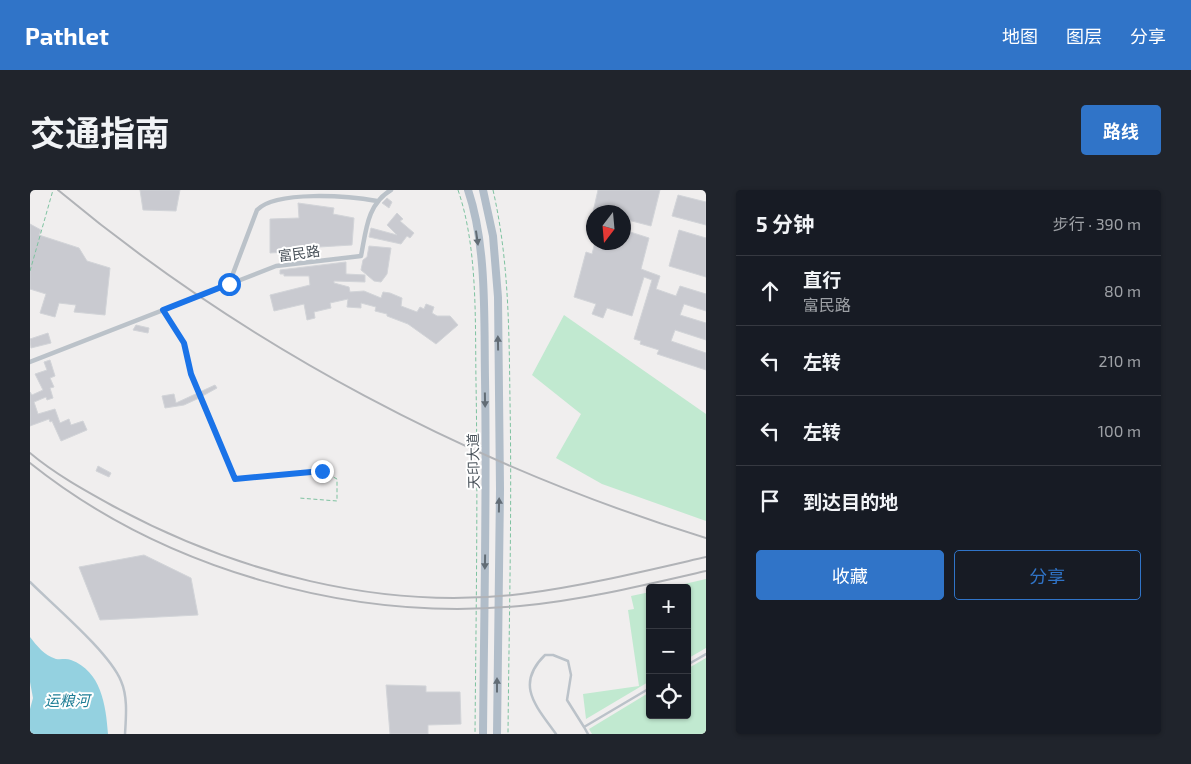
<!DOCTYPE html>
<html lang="zh">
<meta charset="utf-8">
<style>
:root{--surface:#171b24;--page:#20242c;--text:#f1f3f6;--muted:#9ea1a6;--line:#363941;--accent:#3074c8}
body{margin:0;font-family:"Exo 2","Noto Sans SC",sans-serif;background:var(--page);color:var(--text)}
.controls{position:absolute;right:15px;bottom:15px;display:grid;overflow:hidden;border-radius:5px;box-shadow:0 1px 4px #0004}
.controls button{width:45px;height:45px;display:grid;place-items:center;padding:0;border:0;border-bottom:1px solid var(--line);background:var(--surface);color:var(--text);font:25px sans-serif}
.compass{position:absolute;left:556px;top:15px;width:45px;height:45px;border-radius:50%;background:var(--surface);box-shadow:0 1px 4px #0004;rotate:196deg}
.stop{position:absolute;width:15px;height:15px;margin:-11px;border:4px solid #1a73e8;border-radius:50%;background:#fff}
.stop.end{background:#1a73e8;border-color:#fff;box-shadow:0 1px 5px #0008}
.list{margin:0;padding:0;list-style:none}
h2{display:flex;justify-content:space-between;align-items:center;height:65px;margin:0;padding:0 20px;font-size:21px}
h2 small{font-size:16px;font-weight:400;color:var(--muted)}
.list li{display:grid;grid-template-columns:32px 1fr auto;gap:15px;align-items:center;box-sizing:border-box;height:70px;padding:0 20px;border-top:1px solid var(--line)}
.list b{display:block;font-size:19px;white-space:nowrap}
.list p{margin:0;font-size:16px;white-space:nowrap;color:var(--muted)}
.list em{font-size:16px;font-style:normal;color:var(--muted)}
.actions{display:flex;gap:10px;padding:15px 20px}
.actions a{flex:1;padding:11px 0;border:1px solid var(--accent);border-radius:5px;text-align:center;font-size:18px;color:var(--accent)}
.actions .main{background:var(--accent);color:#fff}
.icon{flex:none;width:28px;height:28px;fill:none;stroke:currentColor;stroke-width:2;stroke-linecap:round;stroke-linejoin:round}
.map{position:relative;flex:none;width:676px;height:544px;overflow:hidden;border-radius:5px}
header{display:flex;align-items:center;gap:30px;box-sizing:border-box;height:70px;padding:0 25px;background:var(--accent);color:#fff}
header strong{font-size:24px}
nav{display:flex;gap:28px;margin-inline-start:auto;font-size:18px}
.intro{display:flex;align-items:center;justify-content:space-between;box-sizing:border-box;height:120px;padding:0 30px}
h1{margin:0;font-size:35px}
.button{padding:12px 22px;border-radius:5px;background:var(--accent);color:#fff;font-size:18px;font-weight:700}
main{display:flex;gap:30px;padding:0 30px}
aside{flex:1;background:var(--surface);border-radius:5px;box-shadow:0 1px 4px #0004}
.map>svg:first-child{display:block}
.green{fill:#c1e9d0}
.water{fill:#94d1e0}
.building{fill:#c9cad0;stroke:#d2d4d8}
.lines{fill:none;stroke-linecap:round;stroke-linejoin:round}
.path{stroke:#7ec2a0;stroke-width:1;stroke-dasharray:4 2.5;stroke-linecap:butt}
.service{stroke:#bbc2c9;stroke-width:2.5}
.minor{stroke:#bbc2c9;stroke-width:4.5}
.primary{stroke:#b1bdc9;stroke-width:8}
.rail{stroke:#b1b3b7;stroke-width:2}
.oneway{fill:#626c75}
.route{stroke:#1a73e8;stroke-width:6}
.labels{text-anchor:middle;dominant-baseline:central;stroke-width:4;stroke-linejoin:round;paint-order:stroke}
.street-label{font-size:14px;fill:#485159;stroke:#fff}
.water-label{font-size:15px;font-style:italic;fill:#1e7e96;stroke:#fff}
</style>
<header>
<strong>Pathlet</strong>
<nav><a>地图</a><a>图层</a><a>分享</a></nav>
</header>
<div class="intro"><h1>交通指南</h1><a class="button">路线</a></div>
<main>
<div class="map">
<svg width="676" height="544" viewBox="0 0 676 544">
<rect width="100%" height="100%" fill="#f0eeee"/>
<!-- green -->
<path class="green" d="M 534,125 L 676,224 L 676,331 L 572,294 L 526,268 L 551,224 L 502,185 Z
M 676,389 L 676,458 L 657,469 L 657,398 L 637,398 Z
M 620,402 L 620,491 L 556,529 L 553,504 L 609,496 L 598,420 L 604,419 L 601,406 Z
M 676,468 L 676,544 L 562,544 L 559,539 L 620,502 L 620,525 L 657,525 L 657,479 Z"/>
<!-- water -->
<path class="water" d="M 0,447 C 7,456 14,465 26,469 C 31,470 36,468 41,470 C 71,481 76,515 78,544 L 0,544 L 0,519 L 3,508 L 0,492 Z"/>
<!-- building -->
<path class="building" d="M 110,0 L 150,0 L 146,21 L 113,20 Z
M 568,0 L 630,0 L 621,36 L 594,29 L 594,22 L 563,22 Z
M 648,5 L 676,12 L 676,35 L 642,26 Z
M 357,8 L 362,12 L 359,18 L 352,13 Z
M 268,13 L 304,18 L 303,24 L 324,28 L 322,55 L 273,58 L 273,61 L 240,63 L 240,29 L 269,28 Z
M 367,23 L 373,29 L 370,31 L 384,43 L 380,48 L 377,46 L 371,54 L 339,47 L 341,38 L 367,45 L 357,35 Z
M 0,34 L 11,40 L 9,45 L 49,58 L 57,71 L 80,78 L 75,125 L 44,122 L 46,115 L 29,113 L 25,127 L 10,123 L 16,104 L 0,99 Z
M 594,40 L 619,48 L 611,79 L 630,86 L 626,99 L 646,106 L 650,96 L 676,104 L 676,121 L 654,114 L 650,125 L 676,133 L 676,150 L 645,140 L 641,151 L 676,163 L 676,180 L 627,164 L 629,160 L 610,154 L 611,151 L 604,149 L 622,90 L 614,87 L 602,126 L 577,118 L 573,128 L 562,124 L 566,114 L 544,107 L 556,62 L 562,64 L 565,52 L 594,52 Z
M 649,40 L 676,48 L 676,87 L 639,76 Z
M 339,56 L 361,58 L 357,84 L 351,92 L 344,91 L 331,80 L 333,70 L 337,67 Z
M 316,72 L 316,84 L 335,85 L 335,92 L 304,91 L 304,93 L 319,97 L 320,102 L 334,101 L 351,108 L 353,102 L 360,103 L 372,108 L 371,116 L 387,122 L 390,117 L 394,119 L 396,114 L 404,117 L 402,123 L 407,126 L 420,126 L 428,135 L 406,154 L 378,134 L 357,126 L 357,124 L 345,121 L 346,117 L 331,113 L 331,118 L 317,117 L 318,109 L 300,113 L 301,118 L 284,122 L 285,128 L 277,130 L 274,114 L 244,121 L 240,105 L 280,95 L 279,86 L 254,86 L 254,84 L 250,84 L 250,80 Z
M 106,135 L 119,138 L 118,143 L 103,140 Z
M 18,143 L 21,153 L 1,158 L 0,149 Z
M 20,170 L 25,186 L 20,188 L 24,197 L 20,198 L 23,208 L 17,210 L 16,207 L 4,212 L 8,224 L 25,219 L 30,233 L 39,229 L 41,235 L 53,231 L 57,240 L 31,251 L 22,231 L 20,232 L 19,229 L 0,236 L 0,202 L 2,205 L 13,200 L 5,184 L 17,180 L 14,172 Z
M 185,195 L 187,198 L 167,209 L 154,215 L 135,218 L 132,206 L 144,204 L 146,213 Z
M 68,276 L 81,283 L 79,287 L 66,281 Z
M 114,365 L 161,388 L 168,425 L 70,430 L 49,377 Z
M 356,495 L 396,496 L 396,502 L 430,502 L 431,534 L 398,535 L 398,544 L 360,544 Z"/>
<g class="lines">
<!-- path -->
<path class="path" d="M 428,0 C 448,58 445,131 446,192 C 448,309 446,427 445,544
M 463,0 C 479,70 479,140 480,211 C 482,322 479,433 478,544
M 0,81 L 23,0
M 136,125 L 154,153 L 161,184 L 205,289 L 292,281 L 307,289 L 307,311 L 269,308"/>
<!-- service -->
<path class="service" d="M 0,392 C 24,416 79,462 91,491 C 98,507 96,527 95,544
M 657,475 L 676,464
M 526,544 C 507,517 484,495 515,465 L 523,465 L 538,471 L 541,485 L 537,510 L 554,537
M 558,544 L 554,537 L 620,498"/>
<!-- minor -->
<path class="minor" d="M 199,94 L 227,20 C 246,0 319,6 347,11
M 0,172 L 246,76 L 331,66 C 336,41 337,14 361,0"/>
<!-- primary -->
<path class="primary" d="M 438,0 C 457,55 454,130 455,188 C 457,307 454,425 453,544
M 453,0 L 463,46 L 468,107 L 470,299 L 467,544"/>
<!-- rail -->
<path class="rail" d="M 28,0 C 216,157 442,276 676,348
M 0,263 C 25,284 54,300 83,316 C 205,382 351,421 491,404 C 553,396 615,381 676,367
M 0,273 C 134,380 321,432 490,416 C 553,410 615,395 676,381"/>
</g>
<!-- one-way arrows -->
<defs><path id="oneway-solid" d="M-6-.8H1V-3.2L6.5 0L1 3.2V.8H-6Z" transform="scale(1.25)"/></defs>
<g class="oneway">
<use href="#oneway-solid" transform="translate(447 48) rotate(82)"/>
<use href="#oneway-solid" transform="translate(468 153) rotate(-91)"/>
<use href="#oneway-solid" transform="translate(455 210) rotate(89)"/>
<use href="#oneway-solid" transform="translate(469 315) rotate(-89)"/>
<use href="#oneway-solid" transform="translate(455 372) rotate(91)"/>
<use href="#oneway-solid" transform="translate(467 495) rotate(-90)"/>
</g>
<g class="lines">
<!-- route -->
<path class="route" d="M 199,94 L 133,120 L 154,153 L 161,184 L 205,289 L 292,281"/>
</g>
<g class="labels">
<!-- street labels -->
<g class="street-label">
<text transform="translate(269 63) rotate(-8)">富民路</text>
<text transform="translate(443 271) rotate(-91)">天印大道</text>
</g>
<!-- water labels -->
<g class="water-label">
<text x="37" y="510">运粮河</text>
</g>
</g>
</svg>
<div class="controls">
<button>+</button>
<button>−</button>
<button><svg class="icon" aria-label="locate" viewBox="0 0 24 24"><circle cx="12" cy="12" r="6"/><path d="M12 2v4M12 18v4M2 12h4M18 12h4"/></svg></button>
</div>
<svg class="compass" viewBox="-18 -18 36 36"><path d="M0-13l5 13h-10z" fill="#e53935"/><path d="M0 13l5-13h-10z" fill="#9ea1a6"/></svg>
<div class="stop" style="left:199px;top:94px"></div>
<div class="stop end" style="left:292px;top:281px"></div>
</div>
<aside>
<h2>5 分钟<small>步行 · 390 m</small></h2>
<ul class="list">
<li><svg class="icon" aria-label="ahead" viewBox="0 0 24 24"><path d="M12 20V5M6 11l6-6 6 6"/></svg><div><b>直行</b><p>富民路</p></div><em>80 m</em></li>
<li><svg class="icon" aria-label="left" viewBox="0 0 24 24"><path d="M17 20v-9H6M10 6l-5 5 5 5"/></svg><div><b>左转</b></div><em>210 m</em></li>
<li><svg class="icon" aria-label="left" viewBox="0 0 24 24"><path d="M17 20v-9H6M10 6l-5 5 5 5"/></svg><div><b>左转</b></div><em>100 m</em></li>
<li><svg class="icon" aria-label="arrive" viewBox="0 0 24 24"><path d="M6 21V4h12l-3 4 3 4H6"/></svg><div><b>到达目的地</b></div></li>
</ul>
<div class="actions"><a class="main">收藏</a><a>分享</a></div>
</aside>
</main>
